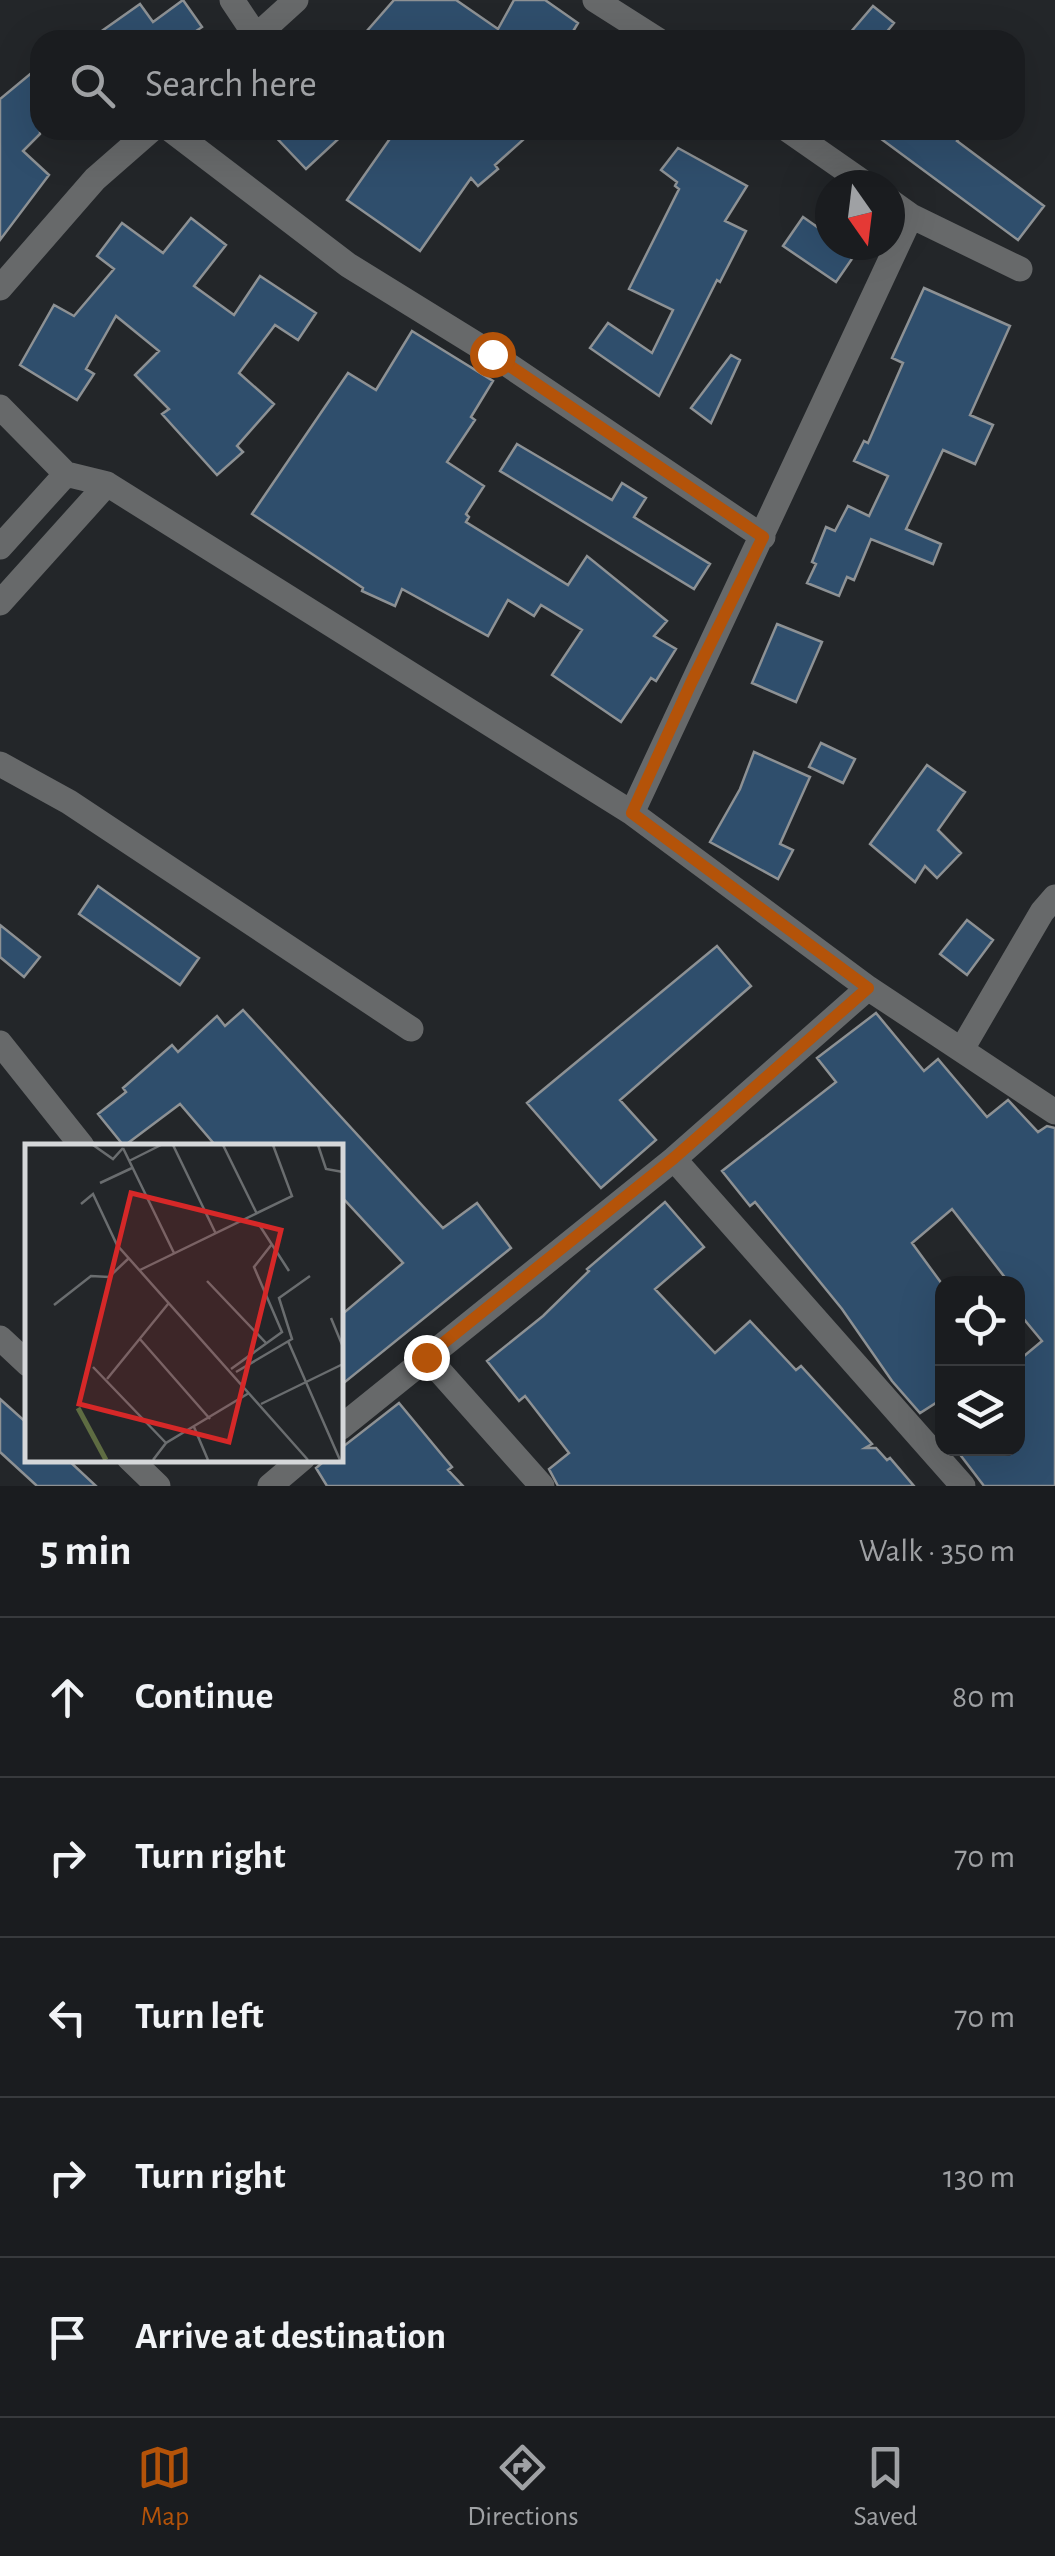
<!DOCTYPE html>
<meta charset="utf-8">
<style>
:root{--surface:#1a1c1f;--page:#27292c;--text:#f1f3f6;--muted:#9fa1a4;--line:#383a3d;--accent:#b45309}
body{margin:0;font-family:"Alegreya Sans",sans-serif;background:var(--page);color:var(--text)}
.controls{position:absolute;right:30px;bottom:30px;display:grid;overflow:hidden;border-radius:20px;box-shadow:0 10px 40px #0002}
.controls button{width:90px;height:90px;display:grid;place-items:center;padding:0;border:0;border-bottom:2px solid var(--line);background:var(--surface);color:var(--text);font:50px sans-serif}
.compass{position:absolute;left:815px;top:170px;width:90px;height:90px;border-radius:50%;background:var(--surface);box-shadow:0 10px 40px #0002;rotate:166deg}
.stop{position:absolute;width:30px;height:30px;margin:-22px;border:8px solid #b45309;border-radius:50%;background:#fff}
.stop.end{background:#b45309;border-color:#fff;box-shadow:0 2px 10px #0008}
.list{margin:0;padding:0;list-style:none}
h2{display:flex;justify-content:space-between;align-items:center;height:130px;margin:0;padding:0 40px;font-size:42px}
h2 small{font-size:32px;font-weight:400;color:var(--muted)}
.list li{display:grid;grid-template-columns:65px 1fr auto;gap:30px;align-items:center;box-sizing:border-box;height:160px;padding:0 40px;border-top:2px solid var(--line)}
.list b{display:block;font-size:38px;white-space:nowrap}
.list em{font-size:32px;font-style:normal;color:var(--muted)}
.icon{flex:none;width:55px;height:55px;fill:none;stroke:currentColor;stroke-width:2;stroke-linecap:round;stroke-linejoin:round}
.map{position:relative;flex:none;width:1055px;height:1486px;overflow:hidden}
.search{position:absolute;background:var(--surface);box-shadow:0 10px 40px #0002;left:30px;right:30px;top:30px;height:110px;display:flex;align-items:center;gap:25px;box-sizing:border-box;padding:0 35px;border-radius:30px;color:var(--muted);font-size:38px}
.sheet{height:930px;background:var(--surface)}
nav{display:flex;justify-content:space-around;align-items:center;box-sizing:border-box;height:140px;border-top:2px solid var(--line);background:var(--surface);font-size:28px;color:var(--muted)}
nav a{display:grid;justify-items:center;gap:5px}
nav .on{color:var(--accent)}
.map>svg:first-child{display:block}
.building{fill:#2f4e6c;stroke:#8d9194;stroke-width:2.5}
.lines{fill:none;stroke-linecap:round;stroke-linejoin:round}
.minor{stroke:#67696a;stroke-width:25}
.route{stroke:#b45309;stroke-width:12}
.inset-river{fill:none;stroke:#5e6c42;stroke-width:5}
.inset-road{fill:none;stroke:#6a6d6f;stroke-width:2.5}
.view{fill:#d62828;fill-opacity:0.15;stroke:#d62828;stroke-width:5}
.inset-edge{fill:none;stroke:#d5d7d9;stroke-width:5}
</style>
<div class="map">
<svg width="1055" height="1486" viewBox="0 0 1055 1486">
<rect width="100%" height="100%" fill="#232629"/>
<!-- building -->
<path class="building" d="M 183,0 L 202,27 L 183,40 L 89,40 L 140,4 L 153,22 Z
M 394,0 L 456,0 L 498,29 L 514,0 L 545,0 L 578,23 L 568,40 L 359,40 Z
M 873,6 L 894,23 L 880,40 L 844,40 Z
M 40,66 L 40,134 L 23,151 L 49,175 L 0,240 L 0,99 Z
M 269,130 L 348,130 L 306,169 Z
M 396,130 L 534,130 L 495,165 L 498,169 L 478,186 L 471,178 L 420,251 L 347,200 Z
M 869,130 L 965,130 L 957,141 L 1044,206 L 1018,240 Z
M 678,148 L 747,186 L 725,221 L 746,231 L 720,282 L 717,280 L 659,396 L 590,348 L 608,323 L 652,353 L 673,310 L 629,289 L 679,189 L 675,186 L 677,182 L 661,170 Z
M 803,217 L 830,236 L 830,245 L 844,245 L 856,253 L 836,282 L 783,246 Z
M 191,218 L 226,245 L 194,286 L 234,315 L 260,276 L 316,313 L 298,340 L 275,325 L 239,373 L 274,404 L 237,446 L 243,452 L 217,475 L 162,414 L 169,409 L 135,375 L 159,351 L 116,316 L 86,369 L 94,374 L 77,400 L 20,365 L 54,305 L 74,316 L 114,269 L 97,256 L 122,223 L 163,253 Z
M 924,288 L 1010,326 L 970,415 L 993,425 L 975,464 L 943,450 L 906,529 L 941,544 L 933,564 L 871,539 L 854,580 L 847,577 L 839,596 L 807,583 L 816,564 L 812,562 L 826,527 L 835,531 L 848,506 L 869,516 L 888,476 L 854,461 L 864,441 L 868,443 L 903,363 L 892,358 Z
M 412,331 L 493,381 L 471,417 L 475,420 L 447,462 L 484,486 L 466,514 L 469,517 L 466,522 L 568,585 L 587,556 L 667,621 L 654,636 L 676,649 L 656,681 L 651,678 L 621,722 L 552,675 L 582,630 L 541,605 L 534,616 L 508,600 L 488,636 L 402,589 L 395,606 L 362,591 L 363,588 L 252,514 L 348,373 L 376,390 Z
M 731,355 L 740,360 L 711,423 L 691,408 Z
M 517,444 L 612,500 L 622,483 L 646,498 L 634,517 L 710,564 L 694,589 L 500,471 Z
M 777,624 L 822,642 L 796,702 L 752,683 Z
M 821,743 L 855,759 L 843,783 L 809,767 Z
M 754,752 L 810,777 L 780,844 L 793,850 L 778,879 L 710,842 L 740,789 Z
M 927,765 L 965,792 L 938,830 L 961,853 L 937,878 L 925,866 L 915,882 L 870,844 Z
M 98,886 L 199,958 L 180,985 L 79,914 Z
M 967,920 L 993,940 L 967,975 L 940,954 Z
M 0,925 L 40,957 L 24,977 L 0,957 Z
M 717,946 L 751,986 L 620,1100 L 656,1140 L 601,1188 L 527,1103 Z
M 243,1010 L 443,1228 L 477,1203 L 511,1248 L 340,1386 L 340,1316 L 403,1263 L 340,1195 L 340,1146 L 216,1146 L 180,1104 L 124,1146 L 98,1114 L 126,1092 L 123,1088 L 172,1045 L 178,1052 L 217,1016 L 225,1026 Z
M 876,1013 L 924,1071 L 938,1059 L 987,1117 L 1008,1100 L 1038,1132 L 1047,1126 L 1055,1128 L 1055,1486 L 984,1486 L 955,1448 L 1018,1448 L 1018,1361 L 1042,1341 L 1018,1312 L 1018,1284 L 1010,1284 L 952,1209 L 912,1243 L 942,1284 L 942,1399 L 920,1413 L 892,1381 L 842,1309 L 755,1202 L 750,1206 L 722,1171 L 836,1082 L 817,1058 Z
M 665,1202 L 704,1247 L 655,1289 L 715,1353 L 750,1321 L 796,1370 L 801,1366 L 872,1444 L 865,1448 L 876,1448 L 887,1460 L 890,1458 L 914,1486 L 558,1486 L 549,1469 L 569,1453 L 525,1396 L 519,1401 L 487,1361 L 543,1316 L 589,1271 L 587,1269 Z
M 0,1399 L 28,1424 L 28,1458 L 66,1458 L 96,1486 L 37,1486 L 0,1452 Z
M 399,1403 L 452,1467 L 448,1470 L 463,1486 L 327,1486 L 316,1468 L 328,1458 L 340,1458 L 340,1449 Z"/>
<g class="lines">
<!-- minor -->
<path class="minor" d="M 232,0 L 256,36
M 595,0 L 658,40
M 252,40 L 296,0
M 171,130 L 348,265 L 492,354 L 763,537
M 788,130 L 867,185
M 890,201 L 911,216 L 1020,269
M 0,288 L 95,179 L 151,130
M 0,407 L 66,474 L 107,484 L 632,813 L 868,988 L 1055,1112
M 0,547 L 66,474
M 0,603 L 107,484
M 0,764 L 69,802 L 411,1029
M 632,813 L 911,216
M 0,1043 L 82,1146
M 962,1049 L 1042,912 L 1055,897
M 674,1159 L 963,1486
M 0,1338 L 28,1364
M 427,1357 L 542,1486
M 340,1428 L 674,1159 L 868,988
M 129,1458 L 158,1486
M 270,1486 L 303,1458"/>
</g>
<g class="lines">
<!-- route -->
<path class="route" d="M 426,1357 L 674,1158 L 868,988 L 632,813 L 691,683 L 763,537 L 492,354"/>
</g>
<!-- overview -->
<g transform="translate(25 1144)">
<rect width="318" height="318" fill="#232629"/>
<path class="inset-river" d="M 53,264 L 81,316"/>
<path class="inset-road" d="M 68,1 L 88,15 L 98,4M 148,1 L 191,90M 198,1 L 232,70M 293,1 L 301,25 L 318,28M 98,4 L 149,109M 104,17 L 136,1M 75,39 L 107,24M 56,60 L 68,50 L 92,101 L 283,316M 233,79 L 264,127M 115,126 L 267,52 L 248,1M 182,137 L 242,200M 29,161 L 66,132 L 84,133 L 104,114M 306,174 L 318,203M 114,194 L 185,275M 263,197 L 315,316M 68,223 L 141,299M 206,225 L 257,188 L 229,123 L 247,100M 211,228 L 267,195 L 254,154 L 285,132M 82,235 L 143,160M 236,260 L 318,220M 169,283 L 183,316M 128,316 L 141,299 L 224,249"/>
<path class="view" d="M 106,49 L 256,86 L 204,298 L 54,260 Z"/>
<rect width="318" height="318" class="inset-edge"/>
</g>
</svg>
<div class="controls">
<button><svg class="icon" aria-label="locate" viewBox="0 0 24 24"><circle cx="12" cy="12" r="6"/><path d="M12 2v4M12 18v4M2 12h4M18 12h4"/></svg></button>
<button><svg class="icon" aria-label="layers" viewBox="0 0 24 24"><path d="M12 4l9 5-9 5-9-5zM3 14l9 5 9-5"/></svg></button>
</div>
<svg class="compass" viewBox="-18 -18 36 36"><path d="M0-13l5 13h-10z" fill="#e53935"/><path d="M0 13l5-13h-10z" fill="#9fa1a4"/></svg>
<div class="stop" style="left:492px;top:354px"></div>
<div class="stop end" style="left:426px;top:1357px"></div>
<div class="search"><svg class="icon" aria-label="search" viewBox="0 0 24 24"><circle cx="10" cy="10" r="6"/><path d="M15 15l6 6"/></svg>Search here</div>
</div>
<section class="sheet">
<h2>5 min<small>Walk · 350 m</small></h2>
<ul class="list">
<li><svg class="icon" aria-label="ahead" viewBox="0 0 24 24"><path d="M12 20V5M6 11l6-6 6 6"/></svg><div><b>Continue</b></div><em>80 m</em></li>
<li><svg class="icon" aria-label="right" viewBox="0 0 24 24"><path d="M7 20v-9h11M14 6l5 5-5 5"/></svg><div><b>Turn right</b></div><em>70 m</em></li>
<li><svg class="icon" aria-label="left" viewBox="0 0 24 24"><path d="M17 20v-9H6M10 6l-5 5 5 5"/></svg><div><b>Turn left</b></div><em>70 m</em></li>
<li><svg class="icon" aria-label="right" viewBox="0 0 24 24"><path d="M7 20v-9h11M14 6l5 5-5 5"/></svg><div><b>Turn right</b></div><em>130 m</em></li>
<li><svg class="icon" aria-label="arrive" viewBox="0 0 24 24"><path d="M6 21V4h12l-3 4 3 4H6"/></svg><div><b>Arrive at destination</b></div></li>
</ul>
</section>
<nav>
<a class="on"><svg class="icon" aria-label="map" viewBox="0 0 24 24"><path d="M3 6l6-2 6 2 6-2v14l-6 2-6-2-6 2zM9 4v14M15 6v14"/></svg>Map</a>
<a><svg class="icon" aria-label="directions" viewBox="0 0 24 24"><path d="M12 3l9 9-9 9-9-9zM9 14v-3h6M13 9l2 2-2 2"/></svg>Directions</a>
<a><svg class="icon" aria-label="saved" viewBox="0 0 24 24"><path d="M7 4h10v16l-5-4-5 4z"/></svg>Saved</a>
</nav>
